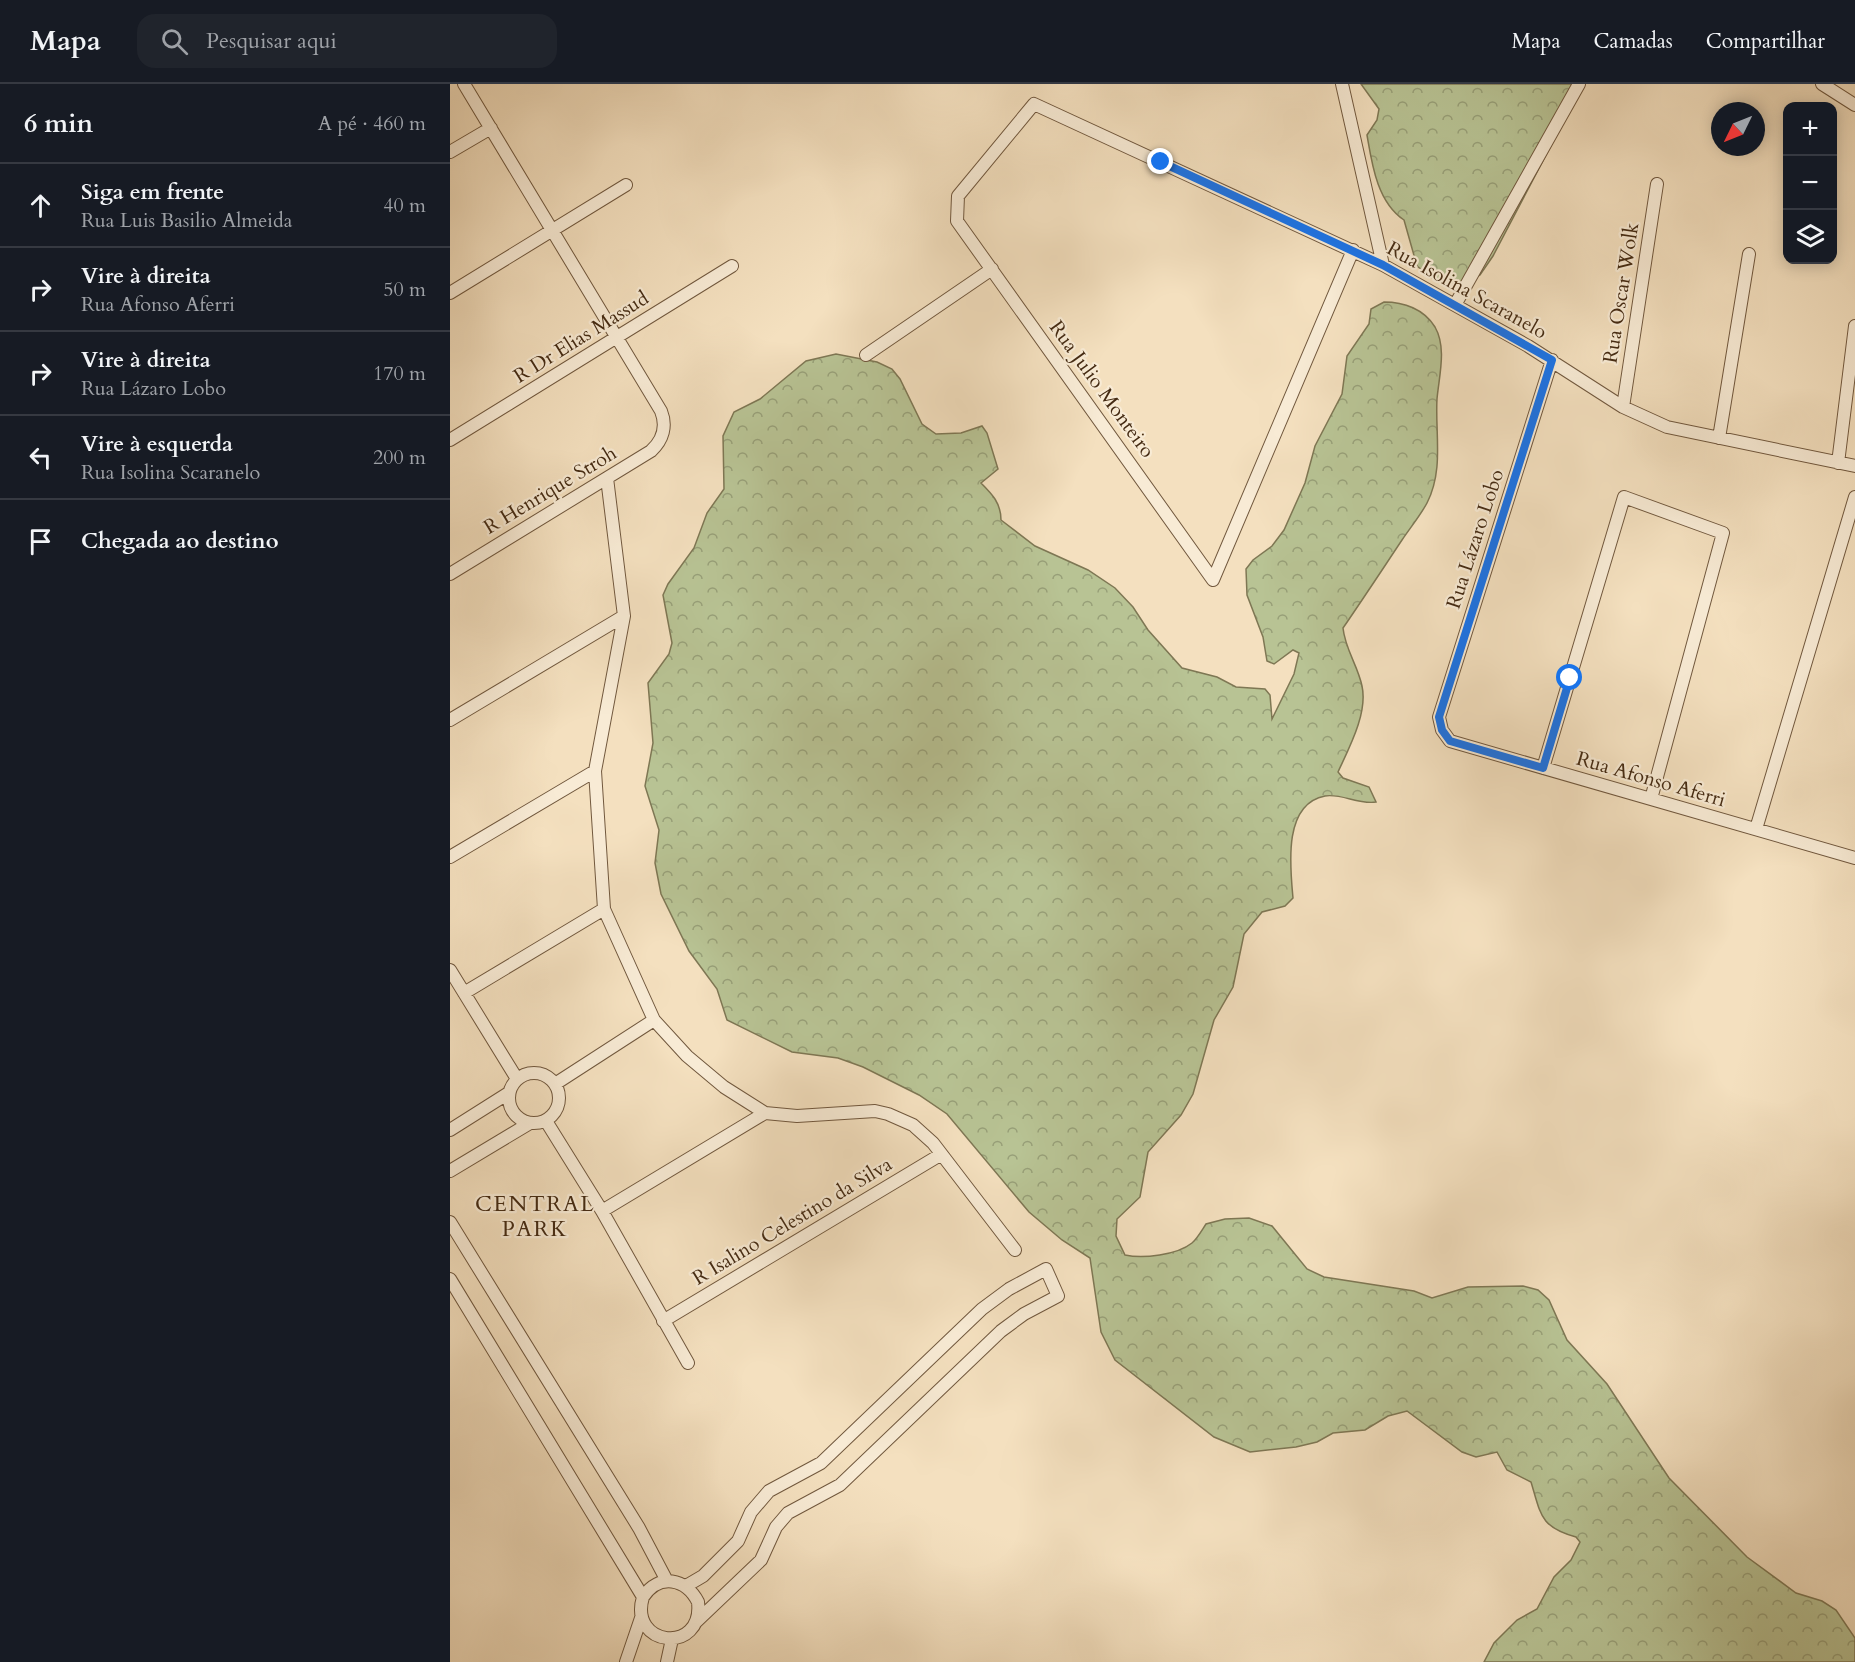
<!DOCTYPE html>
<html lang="pt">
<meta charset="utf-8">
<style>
:root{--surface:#171b24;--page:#20242c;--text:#f1f3f6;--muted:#9ea1a6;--line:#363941}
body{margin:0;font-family:Cardo,serif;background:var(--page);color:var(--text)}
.controls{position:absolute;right:18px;top:18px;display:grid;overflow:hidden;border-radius:12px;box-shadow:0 3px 15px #0003}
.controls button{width:54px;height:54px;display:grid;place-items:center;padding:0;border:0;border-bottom:2px solid var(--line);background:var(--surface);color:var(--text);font:30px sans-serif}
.compass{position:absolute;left:1261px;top:18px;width:54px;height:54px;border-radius:50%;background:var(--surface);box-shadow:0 3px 15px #0003;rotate:227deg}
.stop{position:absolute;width:18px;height:18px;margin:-14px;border:4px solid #1a73e8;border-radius:50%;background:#fff}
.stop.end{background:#1a73e8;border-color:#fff;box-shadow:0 2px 6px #0008}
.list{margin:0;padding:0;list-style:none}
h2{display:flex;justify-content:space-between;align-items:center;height:78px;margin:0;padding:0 24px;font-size:26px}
h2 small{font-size:20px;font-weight:400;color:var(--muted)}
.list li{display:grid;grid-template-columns:39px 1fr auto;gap:18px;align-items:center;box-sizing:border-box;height:84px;padding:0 24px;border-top:2px solid var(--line)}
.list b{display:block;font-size:22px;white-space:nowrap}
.list p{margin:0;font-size:20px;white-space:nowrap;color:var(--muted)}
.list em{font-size:20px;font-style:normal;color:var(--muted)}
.icon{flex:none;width:33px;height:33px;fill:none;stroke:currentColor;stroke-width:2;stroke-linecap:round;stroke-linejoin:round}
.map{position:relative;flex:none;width:1405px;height:1578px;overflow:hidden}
header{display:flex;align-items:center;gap:36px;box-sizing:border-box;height:84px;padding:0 30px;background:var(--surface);border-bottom:2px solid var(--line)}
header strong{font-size:28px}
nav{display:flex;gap:33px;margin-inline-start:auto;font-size:21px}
.search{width:420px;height:54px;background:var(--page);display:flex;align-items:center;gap:15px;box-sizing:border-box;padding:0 21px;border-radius:18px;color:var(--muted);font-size:22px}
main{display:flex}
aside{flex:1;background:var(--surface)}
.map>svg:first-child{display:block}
.forest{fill:url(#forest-crowns);stroke:#7e7754;stroke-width:1.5}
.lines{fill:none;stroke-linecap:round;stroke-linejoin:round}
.minor-casing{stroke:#71583e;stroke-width:14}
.minor{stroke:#f8ebd5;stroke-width:12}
.route{stroke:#1a73e8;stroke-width:8}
.labels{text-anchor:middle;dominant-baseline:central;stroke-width:4.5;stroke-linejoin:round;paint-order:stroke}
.street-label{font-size:20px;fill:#452b13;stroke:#f8ebd5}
.quarter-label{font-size:22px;letter-spacing:1.5px;fill:#452b13;stroke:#f8ebd5}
</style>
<header>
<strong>Mapa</strong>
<div class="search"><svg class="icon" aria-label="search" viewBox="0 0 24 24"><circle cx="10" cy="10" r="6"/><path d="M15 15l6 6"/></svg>Pesquisar aqui</div>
<nav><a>Mapa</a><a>Camadas</a><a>Compartilhar</a></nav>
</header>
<main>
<aside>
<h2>6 min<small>A pé · 460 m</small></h2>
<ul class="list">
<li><svg class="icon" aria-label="ahead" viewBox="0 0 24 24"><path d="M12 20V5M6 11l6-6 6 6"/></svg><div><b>Siga em frente</b><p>Rua Luis Basilio Almeida</p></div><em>40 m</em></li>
<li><svg class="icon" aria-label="right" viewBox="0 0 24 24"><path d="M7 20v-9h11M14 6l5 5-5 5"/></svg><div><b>Vire à direita</b><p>Rua Afonso Aferri</p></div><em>50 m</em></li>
<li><svg class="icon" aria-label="right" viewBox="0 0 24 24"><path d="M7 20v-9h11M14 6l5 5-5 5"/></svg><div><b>Vire à direita</b><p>Rua Lázaro Lobo</p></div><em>170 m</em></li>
<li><svg class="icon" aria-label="left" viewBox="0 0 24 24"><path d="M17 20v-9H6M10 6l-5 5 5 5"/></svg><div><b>Vire à esquerda</b><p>Rua Isolina Scaranelo</p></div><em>200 m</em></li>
<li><svg class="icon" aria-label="arrive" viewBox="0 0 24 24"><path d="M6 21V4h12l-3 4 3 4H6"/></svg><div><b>Chegada ao destino</b></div></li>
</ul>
</aside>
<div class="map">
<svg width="1405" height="1578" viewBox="0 0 1405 1578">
<defs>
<pattern id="forest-crowns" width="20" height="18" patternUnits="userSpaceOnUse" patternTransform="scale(1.5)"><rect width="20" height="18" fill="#b8c394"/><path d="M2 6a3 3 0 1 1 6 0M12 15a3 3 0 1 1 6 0" fill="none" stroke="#979f78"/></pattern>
</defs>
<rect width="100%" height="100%" fill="#f4e0bf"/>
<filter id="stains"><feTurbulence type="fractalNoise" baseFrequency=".00333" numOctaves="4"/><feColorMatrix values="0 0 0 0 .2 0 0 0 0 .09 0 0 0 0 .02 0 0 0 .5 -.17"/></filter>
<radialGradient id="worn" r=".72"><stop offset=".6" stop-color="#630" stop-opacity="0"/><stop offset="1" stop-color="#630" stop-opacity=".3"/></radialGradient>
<!-- forest -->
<path class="forest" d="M 911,0 L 1129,0 L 1106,52 L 1043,172 L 1030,191 L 1013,201 L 985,196 L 967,182 L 954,136 C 927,118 922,80 917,51 L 927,36 L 929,25 Z
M 934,218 C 954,218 974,225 985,243 C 997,264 989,292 987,315 C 985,349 994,386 977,419 C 970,432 960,444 952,456 C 932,486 913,515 893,544 C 895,565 908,582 912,602 C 918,629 899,664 888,688 L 893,694 L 919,703 L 926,718 C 909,721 891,709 875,712 C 833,720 840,782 843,814 L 835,822 L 812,828 L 794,850 L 783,903 L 764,936 L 743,1010 L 731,1031 L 698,1068 L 690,1113 L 667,1135 L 666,1152 L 675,1171 C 693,1175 727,1171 742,1159 C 747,1155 752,1146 756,1140 L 775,1135 L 799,1134 L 822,1142 L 857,1185 L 874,1193 L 964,1207 L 982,1214 L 1018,1203 L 1073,1202 L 1088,1206 L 1099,1216 L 1117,1256 L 1157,1300 L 1219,1394 L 1297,1473 L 1346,1509 L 1372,1517 L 1386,1526 L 1405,1554 L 1405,1578 L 1034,1578 L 1044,1559 L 1067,1536 L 1087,1525 L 1104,1493 L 1121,1476 L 1130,1458 L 1126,1453 C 1090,1443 1091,1431 1081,1398 L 1057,1386 L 1047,1368 L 1026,1373 L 1012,1368 L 957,1327 L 938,1332 L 915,1346 L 883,1349 L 867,1358 L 846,1363 L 800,1368 L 764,1353 L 665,1276 L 651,1248 L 640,1174 L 612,1156 L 579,1128 L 497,1030 L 469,1011 L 413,983 L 388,974 L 342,968 L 277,936 L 267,905 L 239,867 L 211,810 L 205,779 L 209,746 L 195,702 L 203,659 L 198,599 L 219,570 L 222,559 L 213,511 L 218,500 L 244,464 L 257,429 L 274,405 L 273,352 L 284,328 L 310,315 L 356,277 L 386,270 L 427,278 L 442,285 L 450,295 L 472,340 L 486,350 L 511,349 L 532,342 L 537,349 L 548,385 L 531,399 C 542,410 551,419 551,436 L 585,462 L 638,486 L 665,504 L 683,523 L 698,546 L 732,584 L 767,593 L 786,603 L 815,605 L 820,611 L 822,635 L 844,590 L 849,569 L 843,566 L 824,580 L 817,577 L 813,553 L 797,511 L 796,485 L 803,476 L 822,462 L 834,446 L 855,399 L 865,362 L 892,310 L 897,272 L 919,240 L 921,225 Z"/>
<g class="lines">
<defs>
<path id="minor" d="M 892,0 L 933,181
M 1372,0 L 1405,21
M 0,68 L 41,44
M 0,209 L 176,101
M 1005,221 L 1129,0
M 416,271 L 542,185
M 1102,276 L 989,633 L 992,646 L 1000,657 L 1405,774
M 1173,323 L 1207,100
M 1269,354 L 1299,170
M 0,356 L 282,182
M 1388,379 L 1405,242
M 157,394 L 174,532 L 145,687 L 154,825 L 204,936 L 237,972 L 274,1003 L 315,1029 L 347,1032 L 425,1027 L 438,1030 L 463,1041 L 483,1059 L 565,1166
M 0,490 L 201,367 C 213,356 217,342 211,327 L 14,0
M 763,496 L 507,137 L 508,112 L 584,20 L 933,181 L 1078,262 L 1173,323 L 1217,343 L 1405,382
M 763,496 L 903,166
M 0,636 L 174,532
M 1093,684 L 1174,413 L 1273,449 L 1201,715
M 1306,745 L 1405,413
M 0,773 L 145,687
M 0,886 L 67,995
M 14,909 L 154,825
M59 1014a25 25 0 1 1 50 0a25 25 0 1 1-50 0Z
M 105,1000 L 204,936
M 96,1037 L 152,1127 L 238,1279
M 0,1046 L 57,1010
M 0,1087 L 80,1039
M 152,1127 L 315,1029
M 0,1138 L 189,1444 L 217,1497
M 0,1195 L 193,1513 C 178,1563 254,1571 248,1518 C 236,1494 209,1489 193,1513
M 213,1237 L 490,1071
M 236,1502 L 253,1492 L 288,1457 L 301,1428 L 319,1407 L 371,1379 L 532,1225 L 559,1205 L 596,1185 L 608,1212 L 574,1230 L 551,1247 L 390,1401 L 338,1429 L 326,1443 L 311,1476 L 246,1538
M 176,1578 L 191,1534
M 217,1578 L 222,1555"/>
</defs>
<!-- minor casing -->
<use href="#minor" class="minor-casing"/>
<!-- minor -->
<use href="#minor" class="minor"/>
</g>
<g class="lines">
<!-- route -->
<path class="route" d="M 711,78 L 933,181 L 1102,276 L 989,633 L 992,646 L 1000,657 L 1093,684 L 1120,594"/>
</g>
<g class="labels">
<!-- street labels -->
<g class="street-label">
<text transform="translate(1017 206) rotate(29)">Rua Isolina Scaranelo</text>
<text transform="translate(1171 209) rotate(-81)">Rua Oscar Wolk</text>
<text transform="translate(131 253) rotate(-32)">R Dr Elias Massud</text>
<text transform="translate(652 305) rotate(54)">Rua Julio Monteiro</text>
<text transform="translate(100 406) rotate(-31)">R Henrique Stroh</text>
<text transform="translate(1025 455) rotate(-72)">Rua Lázaro Lobo</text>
<text transform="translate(1201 695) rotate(16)">Rua Afonso Aferri</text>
<text transform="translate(342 1137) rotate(-31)">R Isalino Celestino da Silva</text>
</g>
<!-- quarter labels -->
<g class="quarter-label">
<text x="85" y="1120">CENTRAL<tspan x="85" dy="25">PARK</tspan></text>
</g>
</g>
<rect width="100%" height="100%" filter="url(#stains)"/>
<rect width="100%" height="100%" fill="url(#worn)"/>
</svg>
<div class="controls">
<button>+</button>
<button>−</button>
<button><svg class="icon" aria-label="layers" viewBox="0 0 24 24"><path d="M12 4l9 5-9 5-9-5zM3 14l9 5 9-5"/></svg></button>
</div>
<svg class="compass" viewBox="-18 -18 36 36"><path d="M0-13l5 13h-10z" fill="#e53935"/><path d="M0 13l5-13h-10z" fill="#9ea1a6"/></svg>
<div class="stop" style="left:1120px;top:594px"></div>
<div class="stop end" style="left:711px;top:78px"></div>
</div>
</main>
